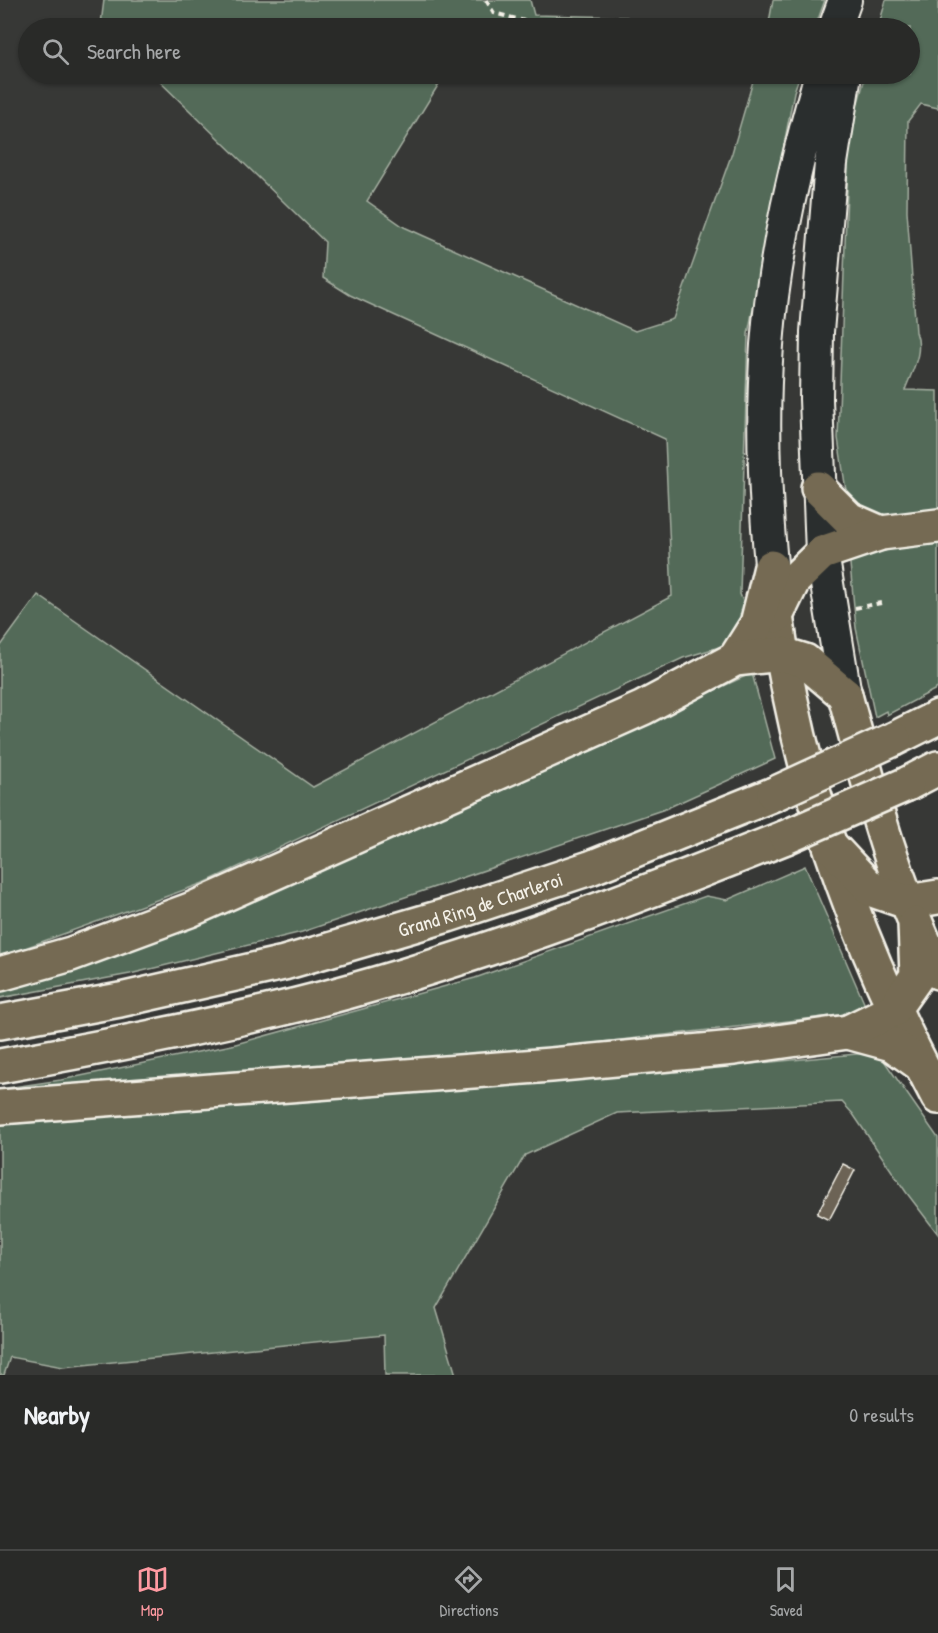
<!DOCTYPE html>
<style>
:root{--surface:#292a28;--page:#353634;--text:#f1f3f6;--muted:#a5a7a8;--line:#454645;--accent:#ff9aa2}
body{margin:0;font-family:"Patrick Hand",sans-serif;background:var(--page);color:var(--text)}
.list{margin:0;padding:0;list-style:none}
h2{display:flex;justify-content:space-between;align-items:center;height:78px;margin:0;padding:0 24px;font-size:26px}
h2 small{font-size:20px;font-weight:400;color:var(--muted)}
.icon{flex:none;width:33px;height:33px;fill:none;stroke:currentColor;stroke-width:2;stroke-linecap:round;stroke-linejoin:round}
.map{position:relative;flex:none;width:938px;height:1375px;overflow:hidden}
.search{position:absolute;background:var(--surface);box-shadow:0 2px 4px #0004;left:18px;right:18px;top:18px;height:66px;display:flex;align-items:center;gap:15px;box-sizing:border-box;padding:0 21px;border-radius:33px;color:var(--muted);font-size:22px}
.sheet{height:174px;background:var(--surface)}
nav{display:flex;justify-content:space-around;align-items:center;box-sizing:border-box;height:84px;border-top:2px solid var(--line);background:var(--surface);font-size:16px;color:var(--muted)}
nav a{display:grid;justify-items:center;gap:3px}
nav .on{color:var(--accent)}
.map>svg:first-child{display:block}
.green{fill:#536b59;stroke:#a4aea0;stroke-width:1.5}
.building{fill:#6c6454;stroke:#f4f1e8;stroke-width:1.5}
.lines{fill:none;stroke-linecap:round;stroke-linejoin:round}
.secondary-casing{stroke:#f4f1e8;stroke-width:36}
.primary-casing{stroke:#f4f1e8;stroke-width:38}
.highway-casing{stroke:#f4f1e8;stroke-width:38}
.path{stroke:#f4f1e8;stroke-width:4;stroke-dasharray:6 4.5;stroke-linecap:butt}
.secondary{stroke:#2a2d2e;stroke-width:32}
.primary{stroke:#746b52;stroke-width:33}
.highway{stroke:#746b52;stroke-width:33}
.highway-bridge-casing{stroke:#f4f1e8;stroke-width:38;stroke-linecap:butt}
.highway-bridge{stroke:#746b52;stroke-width:33}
.labels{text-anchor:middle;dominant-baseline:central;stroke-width:5;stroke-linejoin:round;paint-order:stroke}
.street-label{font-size:20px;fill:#f4f1e8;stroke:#2a2d2e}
</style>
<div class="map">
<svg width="938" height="1375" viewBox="0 0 938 1375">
<rect width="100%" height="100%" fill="#373836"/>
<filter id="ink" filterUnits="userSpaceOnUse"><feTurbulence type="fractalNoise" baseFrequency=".0167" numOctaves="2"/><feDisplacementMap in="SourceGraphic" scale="12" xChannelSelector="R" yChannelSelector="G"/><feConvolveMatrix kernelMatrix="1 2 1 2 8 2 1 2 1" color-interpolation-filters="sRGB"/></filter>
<g filter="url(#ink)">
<!-- green -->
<path class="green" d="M 104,0 L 530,0 L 534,15 L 627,17 L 636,28 L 498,28 L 476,22 L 472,28 L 106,28 L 101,24 Z
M 773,0 L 825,0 L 815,28 L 768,28 Z
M 886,0 L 938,0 L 938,108 L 921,104 L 908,121 L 907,211 L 916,332 C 924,352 912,371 905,390 L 938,391 L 938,509 C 894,520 886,522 847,497 L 838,438 L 849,135 L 866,74 L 910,74 L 910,28 L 878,28 Z
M 152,74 L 445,74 L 367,201 L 404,227 L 635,331 L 673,319 L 732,153 L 755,74 L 800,74 L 794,92 L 748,334 L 740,594 L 747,611 L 729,644 L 683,658 L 206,882 L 0,957 L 0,647 L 38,595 L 313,787 L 672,596 L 665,439 L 350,295 L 323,278 L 325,242 Z
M 938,541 L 938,688 L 887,715 L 886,711 L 875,717 L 856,628 L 849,553 Z
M 752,673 L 775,759 L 665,809 L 302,932 L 130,974 L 0,998 L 0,991 L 47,979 L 263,897 Z
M 805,866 L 868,1012 L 540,1049 L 0,1095 L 0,1089 L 61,1080 L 232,1045 L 475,978 L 706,896 L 727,900 Z
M 878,1052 L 938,1138 L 938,1234 L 906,1192 L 853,1114 L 842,1102 L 617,1113 L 525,1155 L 436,1308 L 456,1375 L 385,1375 L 384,1335 L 63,1367 L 10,1357 L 4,1375 L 0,1375 L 0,1125 L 560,1082 Z"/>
<!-- building -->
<path class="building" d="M 843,1164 L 855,1170 L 829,1220 L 817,1214 Z"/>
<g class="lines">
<defs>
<path id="secondary" d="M 835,28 L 845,0
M 774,594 C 765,511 761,428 767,345 C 774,252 796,162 821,74
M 845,695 L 822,553 L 816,399 L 817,332 L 831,163 L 845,74"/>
<path id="primary" d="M 776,616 C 800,785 858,947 938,1097
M 845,695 C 870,789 894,884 938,972"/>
<g id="highway">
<path d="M 818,488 L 849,519 L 881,533"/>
<path d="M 776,616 L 793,581 L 822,553 L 881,533 L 938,526"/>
<path d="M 735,659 L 757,624 L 771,567"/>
<path d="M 894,739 L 938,717"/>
<path d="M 907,784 L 938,768"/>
<path d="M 830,845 L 872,890 L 907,902 L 938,897"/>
<path d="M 0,974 L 71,954 L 190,910 L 643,708 L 735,659 L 782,654 L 805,661 L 845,695"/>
<path id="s1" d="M 0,1022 L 120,1000 L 284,963 L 448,915 L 590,868 L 774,794"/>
<path d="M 848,1032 L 892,1044 L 920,1064"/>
<path d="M 0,1066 C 100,1048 199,1029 297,1005 C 465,963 626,901 786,837"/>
<path d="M 0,1107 L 551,1065 L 734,1048 L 848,1032 L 893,1010 L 917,976 L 915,924"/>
</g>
</defs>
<!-- secondary casing -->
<use href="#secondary" class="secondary-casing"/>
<!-- primary casing -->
<use href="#primary" class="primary-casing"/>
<!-- highway casing -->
<use href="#highway" class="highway-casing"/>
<!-- path -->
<path class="path" d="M 486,0 L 494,13 L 551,28
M 855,608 L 881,603"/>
<!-- secondary -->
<use href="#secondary" class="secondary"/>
<!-- primary -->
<use href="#primary" class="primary"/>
<!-- highway -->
<use href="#highway" class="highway"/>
<defs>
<path id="highway-bridge" d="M 774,794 L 894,739
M 786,837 L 907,784"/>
</defs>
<!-- highway-bridge casing -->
<use href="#highway-bridge" class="highway-bridge-casing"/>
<!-- highway-bridge -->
<use href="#highway-bridge" class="highway-bridge"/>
</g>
</g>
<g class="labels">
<!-- street labels -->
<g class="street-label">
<text stroke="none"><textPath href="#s1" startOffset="495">Grand Ring de Charleroi</textPath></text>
</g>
</g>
</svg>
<div class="search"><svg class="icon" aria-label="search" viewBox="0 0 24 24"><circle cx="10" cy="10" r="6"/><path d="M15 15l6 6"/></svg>Search here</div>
</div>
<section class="sheet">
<h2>Nearby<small>0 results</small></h2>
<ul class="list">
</ul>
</section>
<nav>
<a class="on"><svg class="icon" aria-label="map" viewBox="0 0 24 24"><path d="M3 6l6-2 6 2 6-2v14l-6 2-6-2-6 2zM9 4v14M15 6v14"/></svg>Map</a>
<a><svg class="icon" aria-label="directions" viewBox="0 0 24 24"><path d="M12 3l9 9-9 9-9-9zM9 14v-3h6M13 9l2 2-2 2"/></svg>Directions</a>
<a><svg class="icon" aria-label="saved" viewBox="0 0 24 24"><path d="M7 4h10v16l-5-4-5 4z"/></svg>Saved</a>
</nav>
